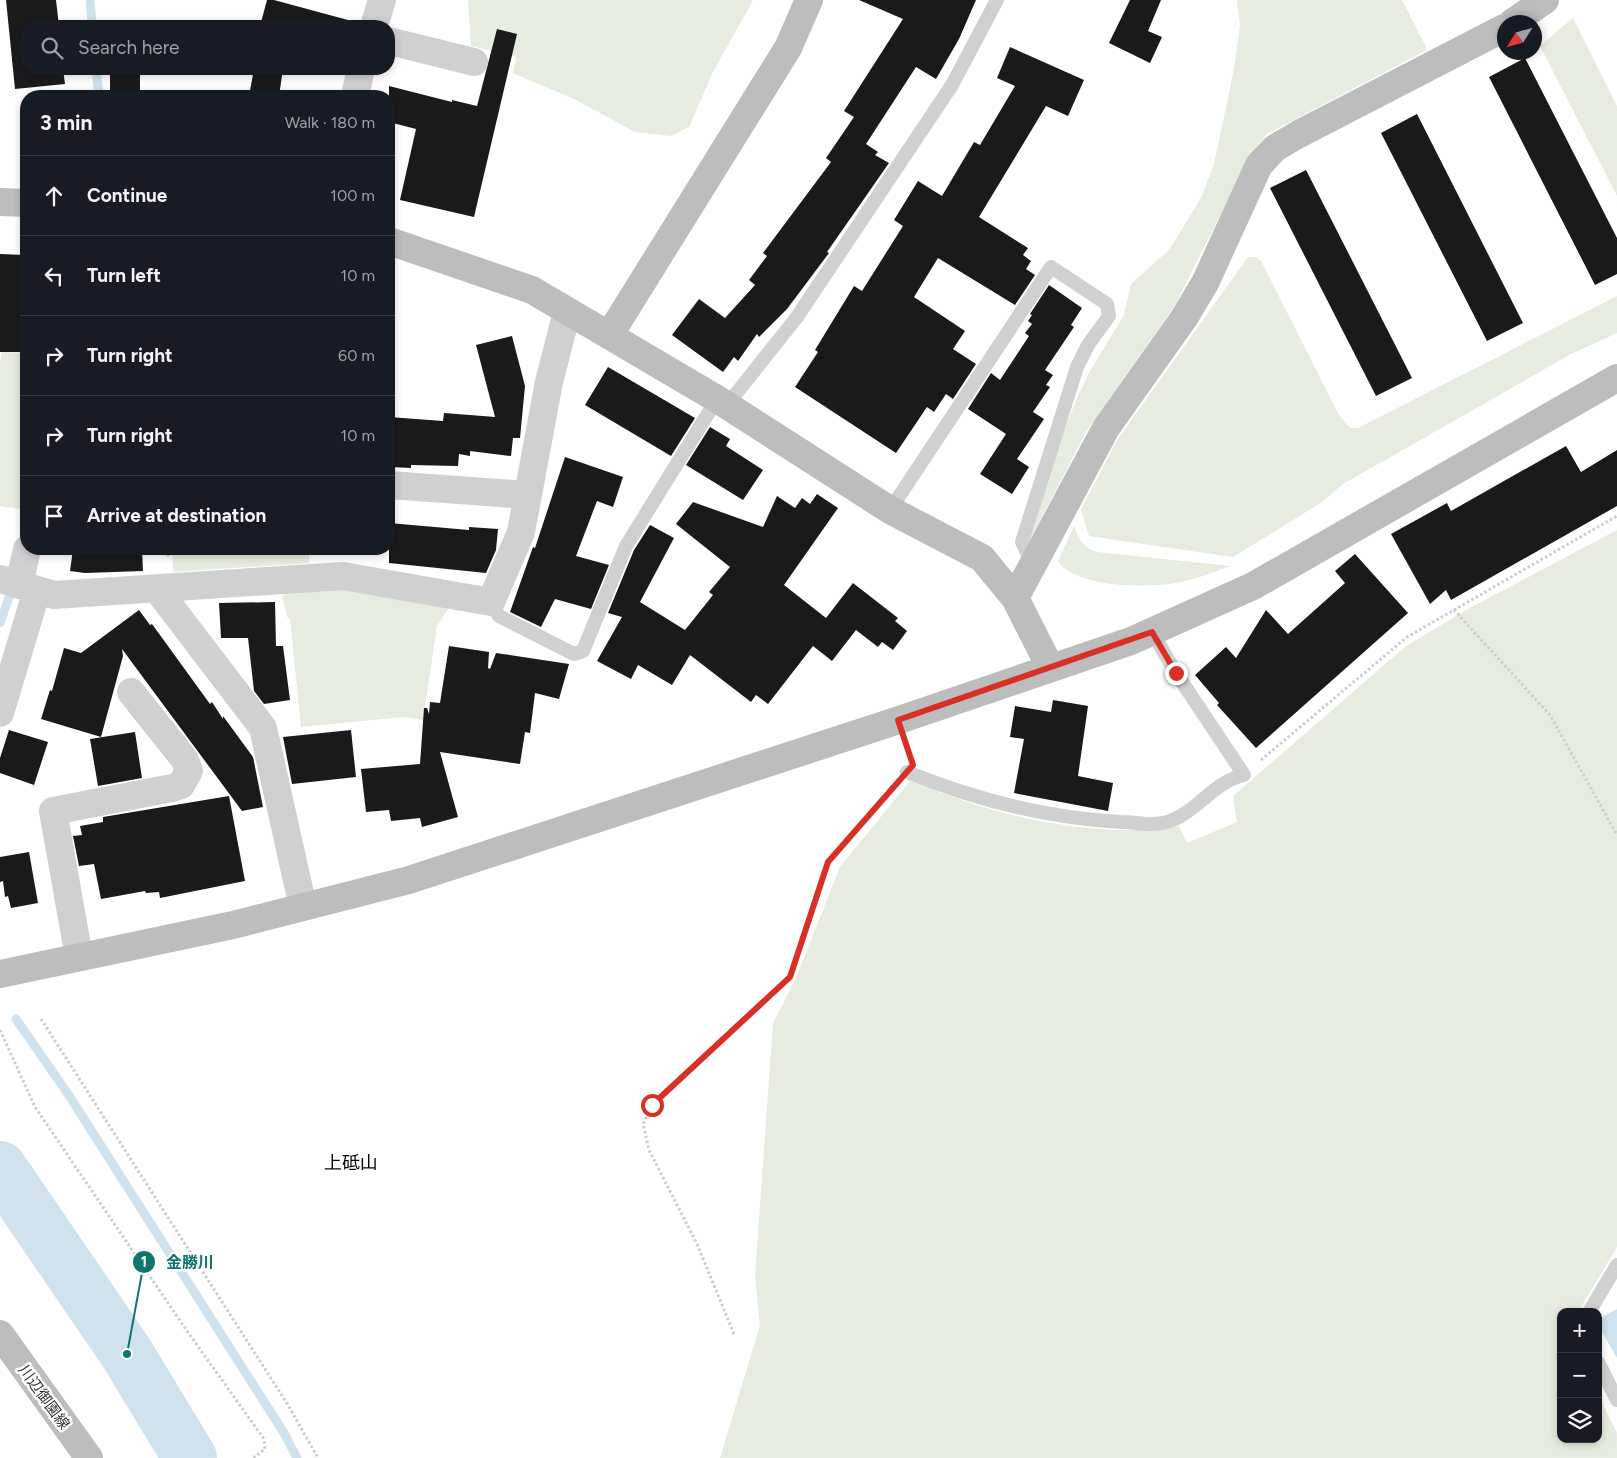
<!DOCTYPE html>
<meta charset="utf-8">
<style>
:root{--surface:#171b24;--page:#20242c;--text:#f1f3f6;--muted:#9ea1a6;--line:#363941}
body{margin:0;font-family:Figtree,"Noto Sans JP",sans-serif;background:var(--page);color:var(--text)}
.controls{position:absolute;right:15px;bottom:15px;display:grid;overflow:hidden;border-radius:10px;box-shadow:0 2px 8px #0003}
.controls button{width:45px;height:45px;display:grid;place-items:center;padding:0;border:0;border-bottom:1px solid var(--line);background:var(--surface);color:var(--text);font:25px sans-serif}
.compass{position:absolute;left:1497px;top:15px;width:45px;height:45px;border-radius:50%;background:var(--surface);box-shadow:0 2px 8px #0003;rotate:233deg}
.stop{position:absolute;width:15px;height:15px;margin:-11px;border:4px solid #d93025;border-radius:50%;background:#fff}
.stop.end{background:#d93025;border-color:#fff;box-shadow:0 1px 5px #0008}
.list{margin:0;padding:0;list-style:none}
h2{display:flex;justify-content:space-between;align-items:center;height:65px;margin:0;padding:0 20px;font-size:21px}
h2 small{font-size:16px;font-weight:400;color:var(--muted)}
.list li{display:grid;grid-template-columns:32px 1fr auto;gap:15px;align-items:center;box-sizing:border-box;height:80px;padding:0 20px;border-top:1px solid var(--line)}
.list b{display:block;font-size:19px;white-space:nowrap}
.list em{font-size:16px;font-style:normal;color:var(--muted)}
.icon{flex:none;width:28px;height:28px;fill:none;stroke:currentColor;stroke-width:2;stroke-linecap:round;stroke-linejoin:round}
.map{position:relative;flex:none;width:1617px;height:1458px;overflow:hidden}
.search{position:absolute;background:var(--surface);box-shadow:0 2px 8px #0003;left:20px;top:20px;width:375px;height:55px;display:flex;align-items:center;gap:12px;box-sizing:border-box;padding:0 18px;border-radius:20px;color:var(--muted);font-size:19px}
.panel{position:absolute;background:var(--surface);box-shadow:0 2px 8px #0003;left:20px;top:90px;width:375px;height:465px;border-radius:20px}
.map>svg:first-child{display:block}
.green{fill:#e6ecdf}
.water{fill:#cfe2ee}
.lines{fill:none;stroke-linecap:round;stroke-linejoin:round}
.stream{stroke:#cfe2ee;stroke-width:9}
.river{stroke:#cfe2ee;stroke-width:54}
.building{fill:#1a1a1a}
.path{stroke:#cdcdcd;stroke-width:3;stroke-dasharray:2.5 2.5;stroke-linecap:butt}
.lane{stroke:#d0d0d0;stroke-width:14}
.street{stroke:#d0d0d0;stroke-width:28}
.secondary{stroke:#bdbdbd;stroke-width:28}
.route{stroke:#d93025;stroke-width:6}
.labels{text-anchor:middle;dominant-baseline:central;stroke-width:5;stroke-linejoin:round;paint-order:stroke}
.street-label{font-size:15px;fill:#333;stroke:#fff}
.quarter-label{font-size:18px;fill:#000;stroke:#fff}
.leader{fill:none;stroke:#0f766e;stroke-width:2}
.callout-dot{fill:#0f766e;stroke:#fff;stroke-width:2}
.mark-label{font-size:15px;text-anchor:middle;font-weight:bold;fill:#fff}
.callout-label{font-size:16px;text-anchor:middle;font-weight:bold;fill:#0f766e;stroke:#fff;stroke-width:5;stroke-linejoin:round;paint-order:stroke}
</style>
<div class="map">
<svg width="1617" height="1458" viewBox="0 0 1617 1458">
<rect width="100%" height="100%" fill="#fff"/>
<!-- green -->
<path class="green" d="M 468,0 L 753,0 L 712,74 L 689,127 L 671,136 L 635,132 L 576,100 L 513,73 L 516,57 L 471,46 Z
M 1237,0 L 1402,0 L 1426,47 L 1425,51 L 1267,134 L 1251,154 L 1175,305 L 1086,432 L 1031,538 L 1059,444 L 1077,398 L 1090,371 L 1124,315 L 1131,284 L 1170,249 L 1202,196 L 1214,164 L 1234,69 L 1240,26 Z
M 1573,18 L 1617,106 L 1617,196 L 1540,46 Z
M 1248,257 L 1256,257 L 1261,261 L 1339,415 L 1350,428 L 1358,428 L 1617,296 L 1617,333 L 1571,354 L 1343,484 L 1319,504 L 1233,557 L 1089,536 L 1081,509 L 1117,440 Z
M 2,352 L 26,353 L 26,482 L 21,509 L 0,506 L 0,364 Z
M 1074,526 C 1079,539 1083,548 1097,552 L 1230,566 C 1212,573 1194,580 1175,583 C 1148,588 1075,588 1058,561 Z
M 1617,530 L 1617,1247 L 1578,1312 L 1561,1312 L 1561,1439 L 1598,1439 L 1598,1395 L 1617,1433 L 1617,1458 L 720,1458 L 760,1325 L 755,1276 L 773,1023 L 795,980 L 840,867 L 910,781 C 981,809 1045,828 1122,830 C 1142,830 1160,831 1179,826 L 1187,843 L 1237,822 L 1233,796 L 1406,646 L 1468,609 Z
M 172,549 L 271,549 L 309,554 L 309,563 L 173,572 Z
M 326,588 L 373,590 L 450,606 L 437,626 L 423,720 L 403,717 L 301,727 L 290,618 L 287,617 L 282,595 Z"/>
<!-- water -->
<path class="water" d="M 1617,1309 L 1617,1358 L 1598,1325 L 1598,1319 Z"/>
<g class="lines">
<!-- stream -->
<path class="stream" d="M 90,0 L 92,26
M 96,69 L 99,96
M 0,623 L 9,597
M 16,1019 L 70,1097 L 284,1433 L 297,1458"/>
<!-- river -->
<path class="river" d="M 0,1168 L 127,1354 L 190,1458"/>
</g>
<!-- building -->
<path class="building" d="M 6,0 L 56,0 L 59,26 L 26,26 L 26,69 L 63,69 L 65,84 L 15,89 Z
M 267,0 L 274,0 L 359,23 L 359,26 L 260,26 Z
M 859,0 L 976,0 L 959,39 L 936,79 L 916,67 L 866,144 L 878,152 L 875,155 L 889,163 L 827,252 L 829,253 L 787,309 L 759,337 L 757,334 L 738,361 L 734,357 L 723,372 L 672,335 L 699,299 L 725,318 L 755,285 L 749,280 L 767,256 L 763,253 L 831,162 L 826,158 L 854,117 L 844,111 L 903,19 Z
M 1130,0 L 1161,0 L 1148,31 L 1162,37 L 1150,63 L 1109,43 Z
M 497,29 L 517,34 L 474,217 L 400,200 L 416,129 L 389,122 L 389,86 L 452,102 L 452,100 L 477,106 Z
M 1010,47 L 1084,80 L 1068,116 L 1046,106 L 979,217 L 1028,248 L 1023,255 L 1031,261 L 1026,269 L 1035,275 L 1015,305 L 938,258 L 914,297 L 965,331 L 953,349 L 976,364 L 953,399 L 946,394 L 934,412 L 927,407 L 896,453 L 795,387 L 818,352 L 815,350 L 854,286 L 862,291 L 903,226 L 894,220 L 918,181 L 942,196 L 974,142 L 980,145 L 1015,86 L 997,78 Z
M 1525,58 L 1617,238 L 1617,274 L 1595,285 L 1489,77 Z
M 110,69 L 140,69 L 140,96 L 110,96 Z
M 254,69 L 283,69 L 279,96 L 249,96 Z
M 1417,114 L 1523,323 L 1487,341 L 1381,133 Z
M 1306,170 L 1412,378 L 1376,396 L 1270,188 Z
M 0,254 L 24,255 L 22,310 L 26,310 L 26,350 L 20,350 L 20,352 L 0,352 Z
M 1049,285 L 1082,308 L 1071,325 L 1074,327 L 1045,370 L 1053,375 L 1046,385 L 1050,387 L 1033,412 L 1044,419 L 1017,459 L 1029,467 L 1012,494 L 980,474 L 1006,434 L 968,409 L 991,373 L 1000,380 L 1029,336 L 1025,333 L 1032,324 L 1028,321 L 1032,315 L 1030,314 Z
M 512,336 L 525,386 L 520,438 L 513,438 L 511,456 L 470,451 L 470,456 L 459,454 L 458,466 L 411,465 L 411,468 L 389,467 L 389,417 L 443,421 L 444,413 L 495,417 L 476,345 Z
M 608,367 L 695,418 L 671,456 L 585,405 Z
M 710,427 L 730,439 L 726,446 L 763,470 L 743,500 L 686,465 Z
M 1566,446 L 1581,472 L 1617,450 L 1617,506 L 1451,600 L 1446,590 L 1430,604 L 1391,534 L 1447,503 L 1451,511 Z
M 565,457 L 623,477 L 613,507 L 597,501 L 576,556 L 609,565 L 591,609 L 555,599 L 541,627 L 510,612 L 533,547 L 535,548 Z
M 817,494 L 838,508 L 784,585 L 826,618 L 853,583 L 898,618 L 895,621 L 907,631 L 893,650 L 882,642 L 878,647 L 856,630 L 832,661 L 813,646 L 768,704 L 756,695 L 751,702 L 690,655 L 672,685 L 638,665 L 631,679 L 597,661 L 622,617 L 608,613 L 634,550 L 650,525 L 674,538 L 640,602 L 685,630 L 713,595 L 709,592 L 730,567 L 676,524 L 693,502 L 763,527 L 777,496 L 795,508 L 802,498 L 810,504 Z
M 389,523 L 469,530 L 469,527 L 498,529 L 496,550 L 486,573 L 389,563 Z
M 73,549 L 142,549 L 143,571 L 85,573 L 70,571 Z
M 1355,554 L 1408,613 L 1256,748 L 1217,705 L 1219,703 L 1195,675 L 1226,647 L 1236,658 L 1266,610 L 1288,634 L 1345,583 L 1335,571 Z
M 275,602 L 276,646 L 283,646 L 290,700 L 264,704 L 254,691 L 248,638 L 221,638 L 219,603 Z
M 139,610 L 150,625 L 152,624 L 210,704 L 212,702 L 223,719 L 223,716 L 253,757 L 263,807 L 242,811 L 122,649 L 123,656 L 101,737 L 41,719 L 50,690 L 52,691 L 64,648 L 81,653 Z
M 449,646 L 489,652 L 488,668 L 490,669 L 496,653 L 569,664 L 559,699 L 535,693 L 530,733 L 525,732 L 520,764 L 440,752 L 458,817 L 422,827 L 420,818 L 391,821 L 389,810 L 366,812 L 361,769 L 420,764 L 424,708 L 427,708 L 429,714 L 430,702 L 440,703 Z
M 1053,700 L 1088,706 L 1078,776 L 1113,783 L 1108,811 L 1014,793 L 1024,739 L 1010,737 L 1015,706 L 1051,712 Z
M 9,730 L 48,742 L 34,785 L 0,773 L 0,758 Z
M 351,730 L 356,777 L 292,784 L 283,737 Z
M 135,732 L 142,778 L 98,786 L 90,739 Z
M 229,796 L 245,881 L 160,898 L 159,892 L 146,893 L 145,891 L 101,899 L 94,864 L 79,866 L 73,836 L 82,835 L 80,826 L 103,822 L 103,817 Z
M 29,852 L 38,903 L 11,908 L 8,896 L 5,897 L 3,881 L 0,882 L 0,857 Z"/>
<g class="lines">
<!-- path -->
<path class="path" d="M 168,549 L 168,558
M 1454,610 L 1617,516
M 1261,760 L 1407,637 L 1454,610 L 1550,715 L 1617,835
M 41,1019 L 288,1405 L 318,1458
M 0,1030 L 35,1107 L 187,1331 L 264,1439 L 265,1449 L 253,1458
M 734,1334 L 697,1244 L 649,1150 L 643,1124 L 652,1105 L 790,977 L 828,862 L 892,788"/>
<!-- lane -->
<path class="lane" d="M 727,405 L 797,317 L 952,85 L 997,0
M 890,510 L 1051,267 L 1107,304 L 1109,316 L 1088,345 L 1077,367 L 1022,542 L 1033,565
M 491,602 L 499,616 L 574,654 L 583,651 L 626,546 L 717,399
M 907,772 C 976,800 1046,818 1121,822 C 1134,822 1150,826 1163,823 C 1195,816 1212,782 1244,775 L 1176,673 L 1152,632
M 1589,1312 L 1617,1265
M 1598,1362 L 1617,1400"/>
<!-- street -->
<path class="street" d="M 374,26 L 382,0
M 389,41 L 474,62
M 355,96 L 361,69
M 389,485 L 528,495
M 0,579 L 54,595 L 343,576 L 491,602 L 521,532 L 549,382 L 567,312
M 19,585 L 27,549
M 157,589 L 263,728 L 303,907
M 0,713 L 37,590
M 79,957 L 53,811 L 172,788 L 181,785 L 189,771 L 185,760 L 131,692"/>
<!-- secondary -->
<path class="secondary" d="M 1513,22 L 1545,0
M 0,202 L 26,203
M 389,241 L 532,290 L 717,399 L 890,510 L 982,558 L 1015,598 L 1050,667
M 610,334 L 788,48 L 809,0
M 1015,598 L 1106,428 L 1184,318 L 1205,283 L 1259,165 L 1275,148 L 1299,134 L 1504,28
M 0,974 L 233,925 L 409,880 L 899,720 L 1131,641 L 1253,586 L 1617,378
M 0,1334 L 89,1458"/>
</g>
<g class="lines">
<!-- route -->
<path class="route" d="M 652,1105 L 790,977 L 828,862 L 913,765 L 898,720 L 1152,632 L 1176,673"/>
</g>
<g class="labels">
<!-- street labels -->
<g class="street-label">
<text transform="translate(44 1397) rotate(54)">川辺御園線</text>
</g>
<!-- quarter labels -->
<g class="quarter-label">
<text x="351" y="1163">上砥山</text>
</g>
</g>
<!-- callouts -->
<path class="leader" d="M127 1354L144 1262"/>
<g class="callout-dot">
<circle cx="127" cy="1354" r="5"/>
<circle cx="144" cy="1262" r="12"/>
</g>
<g class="mark-label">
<text x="144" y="1267">1</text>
</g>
<g class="callout-label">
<text x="190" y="1268">金勝川</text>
</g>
</svg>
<div class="controls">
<button>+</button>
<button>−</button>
<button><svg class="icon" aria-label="layers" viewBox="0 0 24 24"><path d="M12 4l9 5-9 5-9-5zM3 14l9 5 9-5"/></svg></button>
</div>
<svg class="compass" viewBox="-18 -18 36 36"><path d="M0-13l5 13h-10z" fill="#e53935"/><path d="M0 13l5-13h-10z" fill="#9ea1a6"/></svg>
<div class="stop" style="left:652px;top:1105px"></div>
<div class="stop end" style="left:1176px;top:673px"></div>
<div class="search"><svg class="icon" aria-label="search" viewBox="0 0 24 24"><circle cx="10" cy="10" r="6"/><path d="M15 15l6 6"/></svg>Search here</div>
<section class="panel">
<h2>3 min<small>Walk · 180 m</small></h2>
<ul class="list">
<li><svg class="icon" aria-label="ahead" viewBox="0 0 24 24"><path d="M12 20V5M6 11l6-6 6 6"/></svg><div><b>Continue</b></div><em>100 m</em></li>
<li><svg class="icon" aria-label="left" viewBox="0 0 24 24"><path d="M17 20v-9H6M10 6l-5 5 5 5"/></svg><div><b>Turn left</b></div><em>10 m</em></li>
<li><svg class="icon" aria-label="right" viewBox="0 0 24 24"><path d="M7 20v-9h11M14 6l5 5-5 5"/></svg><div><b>Turn right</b></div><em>60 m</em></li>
<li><svg class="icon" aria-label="right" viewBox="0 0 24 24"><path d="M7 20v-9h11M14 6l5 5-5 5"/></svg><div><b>Turn right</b></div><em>10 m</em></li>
<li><svg class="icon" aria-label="arrive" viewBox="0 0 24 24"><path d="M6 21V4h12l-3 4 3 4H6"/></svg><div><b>Arrive at destination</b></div></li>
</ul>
</section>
</div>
